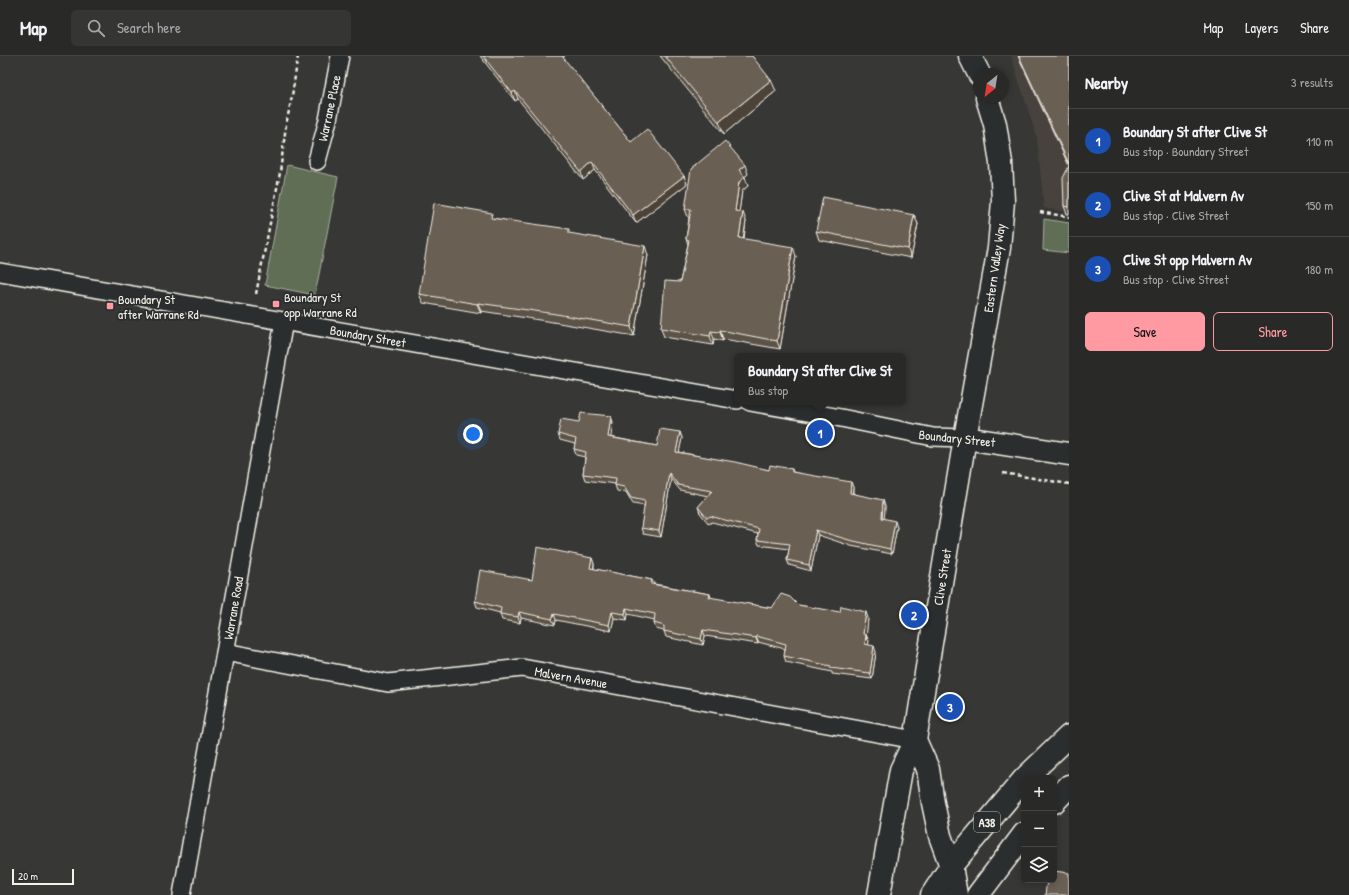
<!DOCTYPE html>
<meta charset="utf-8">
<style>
:root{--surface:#292928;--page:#353534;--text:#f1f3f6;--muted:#a5a6a8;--line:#454545;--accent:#ff9aa2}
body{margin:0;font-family:"Patrick Hand",sans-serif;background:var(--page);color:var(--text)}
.controls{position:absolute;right:12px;bottom:12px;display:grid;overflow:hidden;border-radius:6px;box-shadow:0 2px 6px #0003}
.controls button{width:36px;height:36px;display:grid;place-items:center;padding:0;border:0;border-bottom:1px solid var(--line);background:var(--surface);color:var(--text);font:20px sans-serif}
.compass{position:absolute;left:973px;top:12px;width:36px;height:36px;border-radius:50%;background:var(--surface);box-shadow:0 2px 6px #0003;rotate:210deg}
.scale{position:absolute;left:12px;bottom:10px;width:62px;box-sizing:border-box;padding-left:4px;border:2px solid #f4f1e8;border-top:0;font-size:11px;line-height:14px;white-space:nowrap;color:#f4f1e8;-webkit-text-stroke:3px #2a2d2e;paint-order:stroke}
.you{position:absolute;left:473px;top:378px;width:14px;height:14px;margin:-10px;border:3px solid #fff;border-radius:50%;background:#1a73e8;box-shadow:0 0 0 6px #1a73e833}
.badge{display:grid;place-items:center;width:26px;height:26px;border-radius:50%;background:var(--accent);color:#fff;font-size:13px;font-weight:700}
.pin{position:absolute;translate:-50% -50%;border:2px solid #fff;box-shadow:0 1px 4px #0006}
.popup{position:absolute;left:734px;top:297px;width:172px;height:52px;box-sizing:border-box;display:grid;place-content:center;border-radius:6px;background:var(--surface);filter:drop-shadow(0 1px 3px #0005);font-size:13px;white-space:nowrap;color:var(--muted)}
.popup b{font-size:15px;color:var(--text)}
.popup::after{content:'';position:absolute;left:50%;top:100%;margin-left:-8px;border:8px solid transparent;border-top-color:var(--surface)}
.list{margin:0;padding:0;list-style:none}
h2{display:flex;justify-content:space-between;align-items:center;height:52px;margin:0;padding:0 16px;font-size:17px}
h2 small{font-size:13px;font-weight:400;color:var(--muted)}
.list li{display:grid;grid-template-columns:26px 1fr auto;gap:12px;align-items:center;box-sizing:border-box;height:64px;padding:0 16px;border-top:1px solid var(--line)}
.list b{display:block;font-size:15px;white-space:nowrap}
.list p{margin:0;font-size:13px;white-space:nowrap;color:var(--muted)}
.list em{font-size:13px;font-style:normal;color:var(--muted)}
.actions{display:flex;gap:8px;padding:12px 16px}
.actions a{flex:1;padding:9px 0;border:1px solid var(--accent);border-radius:6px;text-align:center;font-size:14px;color:var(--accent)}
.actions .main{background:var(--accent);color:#111}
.icon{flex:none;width:22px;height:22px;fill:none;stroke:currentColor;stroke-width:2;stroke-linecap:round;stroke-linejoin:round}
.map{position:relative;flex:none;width:1069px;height:839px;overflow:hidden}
header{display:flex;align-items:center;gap:24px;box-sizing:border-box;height:56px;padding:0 20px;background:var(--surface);border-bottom:1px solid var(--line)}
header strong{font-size:19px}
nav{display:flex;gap:22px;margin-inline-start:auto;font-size:14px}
.search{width:280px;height:36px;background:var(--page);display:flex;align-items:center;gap:10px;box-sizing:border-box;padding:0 14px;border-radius:6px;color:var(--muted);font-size:15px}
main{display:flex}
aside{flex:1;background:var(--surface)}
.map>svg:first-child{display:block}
.built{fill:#47433e}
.green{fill:#606e56;stroke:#aab09f}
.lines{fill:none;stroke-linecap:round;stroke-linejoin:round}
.minor-casing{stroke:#f4f1e8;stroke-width:20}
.primary-casing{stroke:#f4f1e8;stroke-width:25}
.trunk-casing{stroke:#f4f1e8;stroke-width:25}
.path{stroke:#f4f1e8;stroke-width:2.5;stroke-dasharray:4 3;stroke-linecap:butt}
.minor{stroke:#2a2d2e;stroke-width:17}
.primary{stroke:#2a2d2e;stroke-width:22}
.trunk{stroke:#2a2d2e;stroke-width:22}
.wall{fill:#5c5247;stroke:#f4f1e8}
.shaded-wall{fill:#4b4239;stroke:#f4f1e8}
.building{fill:#6b5f52;stroke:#f4f1e8}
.poi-dot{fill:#ff9aa2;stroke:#2a2d2e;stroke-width:1.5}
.labels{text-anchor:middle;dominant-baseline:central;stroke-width:3.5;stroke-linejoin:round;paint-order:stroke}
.shield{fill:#2a2d2e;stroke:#b7b6b0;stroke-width:1}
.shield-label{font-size:12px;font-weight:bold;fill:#f4f1e8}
.street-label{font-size:13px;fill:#f4f1e8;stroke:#2a2d2e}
.poi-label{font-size:13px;fill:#f4f1e8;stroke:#2a2d2e;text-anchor:start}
</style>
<header>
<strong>Map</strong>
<div class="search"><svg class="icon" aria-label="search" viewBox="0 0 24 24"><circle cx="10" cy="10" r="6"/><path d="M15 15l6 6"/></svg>Search here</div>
<nav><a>Map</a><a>Layers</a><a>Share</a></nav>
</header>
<main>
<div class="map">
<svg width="1069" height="839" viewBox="0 0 1069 839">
<rect width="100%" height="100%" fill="#373735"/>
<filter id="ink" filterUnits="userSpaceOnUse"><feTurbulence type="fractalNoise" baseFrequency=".025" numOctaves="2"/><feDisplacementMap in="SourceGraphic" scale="8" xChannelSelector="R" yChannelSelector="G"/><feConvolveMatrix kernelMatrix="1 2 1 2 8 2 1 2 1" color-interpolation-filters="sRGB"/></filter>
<g filter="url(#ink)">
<!-- built -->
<path class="built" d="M 1011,0 L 1069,0 L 1069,156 L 1044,152 L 1037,82 Z"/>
<!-- green -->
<path class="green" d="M 287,109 L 338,121 L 315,239 L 265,229 Z
M 1044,163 L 1069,167 L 1069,197 L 1043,194 Z"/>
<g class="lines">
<defs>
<path id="minor" d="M 317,105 L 328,64 L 340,0
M 0,216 L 737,344
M 750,346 L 841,362 L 933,381 L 965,382
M 225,596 L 388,627 L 522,612 L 915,684
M 182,839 L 284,265"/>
<path id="primary" d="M 970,0 L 979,18
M 965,382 L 1069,398
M 915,684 L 928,713 L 933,747 L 940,780 L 951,810 L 956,839
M 879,839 L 901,714 L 915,684 L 965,382 L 999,192 L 1003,145 L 1001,107 L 995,68 L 987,42"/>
<path id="trunk" d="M 1025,722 L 1069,680
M 1054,746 L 1069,730
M 932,839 L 951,810 L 1024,723
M 978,839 L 1024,778"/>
</defs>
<!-- minor casing -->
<use href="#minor" class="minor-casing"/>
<!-- primary casing -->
<use href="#primary" class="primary-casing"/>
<!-- trunk casing -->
<use href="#trunk" class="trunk-casing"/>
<!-- path -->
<path class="path" d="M 1040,156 L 1069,161
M 256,238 L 280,117 L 286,69 L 292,40 L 298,0
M 1003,417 L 1069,428"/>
<!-- minor -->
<use href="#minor" class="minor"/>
<!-- primary -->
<use href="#primary" class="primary"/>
<!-- trunk -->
<use href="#trunk" class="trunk"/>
</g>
<!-- wall -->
<path class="wall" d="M 480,0 L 565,0 L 563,2 L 631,86 L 684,120 L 687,128 L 636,167 L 595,114 L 583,124 L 518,43 L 515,45 Z
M 660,0 L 752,0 L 776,35 L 724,78 Z
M 1018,0 L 1069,0 L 1069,158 L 1067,158 L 1064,150 L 1069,110 Z
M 748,118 L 744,121 L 748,130 L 742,135 L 739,156 L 746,165 L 744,183 L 796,200 L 780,293 L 723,283 L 723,285 L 714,283 L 713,289 L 664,281 L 661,272 L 680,226 L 688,188 L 686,183 L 689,162 L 688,161 L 685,153 Z
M 914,159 L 918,168 L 911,202 L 819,184 L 816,175 Z
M 493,162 L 571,178 L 648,199 L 634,280 L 559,267 L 481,255 L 481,257 L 423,247 L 419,238 Z
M 579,366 L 613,366 L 610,381 L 657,390 L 680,376 L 682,382 L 679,396 L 769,414 L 792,413 L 793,416 L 853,431 L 853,437 L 885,450 L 884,463 L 897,471 L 892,498 L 851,490 L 818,479 L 811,515 L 789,509 L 787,504 L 789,493 L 759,489 L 757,484 L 758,478 L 712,466 L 709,468 L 700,457 L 698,451 L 708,440 L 680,434 L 671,423 L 661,481 L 643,478 L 641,472 L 645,450 L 633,448 L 626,436 L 617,435 L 615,429 L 615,428 L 585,424 L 583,418 L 585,401 L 576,399 L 574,393 L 575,388 L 560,384 L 558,378 Z
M 592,502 L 594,508 L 594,513 L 652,524 L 654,528 L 710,538 L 711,542 L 772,552 L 798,549 L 868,562 L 866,579 L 869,585 L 868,588 L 876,596 L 872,623 L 832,618 L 832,616 L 786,606 L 784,600 L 785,593 L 758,586 L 758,588 L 705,580 L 703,589 L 666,581 L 664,575 L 656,573 L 654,567 L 655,564 L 628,558 L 627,564 L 614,562 L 611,575 L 556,564 L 555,569 L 521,562 L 520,567 L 502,564 L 500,558 L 500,557 L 477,551 L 475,545 L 532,524 Z"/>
<!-- shaded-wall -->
<path class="shaded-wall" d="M 771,24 L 776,35 L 724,78 L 719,66 Z
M 515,35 L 518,43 L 515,45 L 512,37 Z
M 592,106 L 595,114 L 583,124 L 581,116 Z
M 745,109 L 748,118 L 742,123 L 739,114 Z
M 684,120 L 687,128 L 636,167 L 633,159 Z
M 745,121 L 748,130 L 742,135 L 738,164 L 735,155 L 739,126 Z
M 743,156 L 746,165 L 742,191 L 739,182 Z
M 914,159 L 918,168 L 911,202 L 908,193 Z
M 645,190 L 648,199 L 634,280 L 631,271 Z
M 793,191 L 796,200 L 780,293 L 777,285 Z
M 478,247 L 481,255 L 481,257 L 477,248 Z
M 720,274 L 723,283 L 723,285 L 720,276 Z
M 711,275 L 714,283 L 713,289 L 710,280 Z
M 611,360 L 613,366 L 610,387 L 608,381 Z
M 680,376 L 682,382 L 678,401 L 676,396 Z
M 669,417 L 671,423 L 661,481 L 659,475 Z
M 851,426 L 853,431 L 852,442 L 850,437 Z
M 883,444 L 885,450 L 884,468 L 882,462 Z
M 895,465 L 897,471 L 892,498 L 890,493 Z
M 816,474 L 818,479 L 811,515 L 809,509 Z
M 592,502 L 594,508 L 592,518 L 590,512 Z
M 626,552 L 628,558 L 627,564 L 625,558 Z
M 519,556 L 521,562 L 520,567 L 518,561 Z
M 612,556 L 614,562 L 611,575 L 609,569 Z
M 866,556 L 868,562 L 866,584 L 866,579 L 869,585 L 867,594 L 865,588 L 863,578 Z
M 554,558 L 556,564 L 555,569 L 552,563 Z
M 703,574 L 705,580 L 703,589 L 701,583 Z
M 756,580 L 758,586 L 758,588 L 756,582 Z
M 874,590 L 876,596 L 872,623 L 870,617 Z"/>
<!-- building -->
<path class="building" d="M 483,0 L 562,0 L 631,86 L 647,73 L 684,120 L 633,159 L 592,106 L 581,116 L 515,35 L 512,37 Z
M 665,0 L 752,0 L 771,24 L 719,66 Z
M 1019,0 L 1069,0 L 1069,108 Z
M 725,85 L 745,109 L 739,114 L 745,121 L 739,126 L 735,155 L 743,156 L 739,182 L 793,191 L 777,285 L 720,274 L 720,276 L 711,275 L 710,280 L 661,272 L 665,225 L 680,226 L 689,184 L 686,183 L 691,153 L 685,153 L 691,113 Z
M 1069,110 L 1069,151 L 1064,150 L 1063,122 Z
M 823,141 L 914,159 L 908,193 L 816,175 Z
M 434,147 L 492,157 L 491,162 L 569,173 L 569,177 L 645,190 L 631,271 L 556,258 L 478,247 L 477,248 L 419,238 Z
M 581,357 L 611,360 L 608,381 L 657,390 L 660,373 L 680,376 L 676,396 L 735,406 L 769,414 L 770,409 L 792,413 L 792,416 L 851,426 L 850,437 L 883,444 L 882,462 L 895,465 L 890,493 L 849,484 L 816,474 L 809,509 L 787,504 L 790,488 L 757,484 L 759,473 L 710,460 L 707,462 L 698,451 L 712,435 L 678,429 L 669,417 L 659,475 L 641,472 L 645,445 L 631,442 L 624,431 L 615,429 L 616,422 L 583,418 L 586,396 L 574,393 L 576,383 L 558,378 L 561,363 L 579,366 Z
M 537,491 L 592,502 L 590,512 L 652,524 L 651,528 L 710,538 L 709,541 L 772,552 L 781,538 L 790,541 L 798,549 L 840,556 L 841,550 L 866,556 L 863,578 L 866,579 L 865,588 L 874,590 L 870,617 L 830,612 L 831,610 L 784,600 L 786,588 L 756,580 L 756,582 L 703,574 L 701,583 L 664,575 L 664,570 L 654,567 L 655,558 L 626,552 L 625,558 L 612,556 L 609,569 L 554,558 L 552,563 L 519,556 L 518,561 L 500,558 L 501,552 L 475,545 L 480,514 L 532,524 Z
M 1054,815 L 1069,817 L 1069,839 L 1045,839 L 1047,824 L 1054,824 Z"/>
</g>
<!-- markers -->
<g class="poi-dot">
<rect x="272" y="244" width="8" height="8" rx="2"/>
<rect x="106" y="246" width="8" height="8" rx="2"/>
</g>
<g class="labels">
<!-- shield labels -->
<rect class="shield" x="974" y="756" width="26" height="20" rx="3"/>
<g class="shield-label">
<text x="987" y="766">A38</text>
</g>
<!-- street labels -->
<g class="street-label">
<text transform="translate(329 52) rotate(-78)">Warrane Place</text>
<text transform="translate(994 212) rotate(-82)">Eastern Valley Way</text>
<text transform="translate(368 280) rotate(10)">Boundary Street</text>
<text transform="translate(957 382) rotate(6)">Boundary Street</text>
<text transform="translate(942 521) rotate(-81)">Clive Street</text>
<text transform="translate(233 552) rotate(-80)">Warrane Road</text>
<text transform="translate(571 621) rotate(10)">Malvern Avenue</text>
</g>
<!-- poi labels -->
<g class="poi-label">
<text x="284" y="241">Boundary St<tspan x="284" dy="15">opp Warrane Rd</tspan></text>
<text x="118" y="243">Boundary St<tspan x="118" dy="15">after Warrane Rd</tspan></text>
</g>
</g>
</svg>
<div class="controls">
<button>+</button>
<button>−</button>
<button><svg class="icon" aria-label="layers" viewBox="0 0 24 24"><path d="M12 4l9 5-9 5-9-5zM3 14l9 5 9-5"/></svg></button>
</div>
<svg class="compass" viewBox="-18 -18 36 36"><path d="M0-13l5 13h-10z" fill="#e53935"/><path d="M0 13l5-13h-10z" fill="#a5a6a8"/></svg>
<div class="scale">20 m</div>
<div class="you"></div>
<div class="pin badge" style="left:820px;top:377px;background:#1a4fb4">1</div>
<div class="popup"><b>Boundary St after Clive St</b>Bus stop</div>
<div class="pin badge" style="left:914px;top:559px;background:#1a4fb4">2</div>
<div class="pin badge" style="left:950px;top:651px;background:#1a4fb4">3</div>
</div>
<aside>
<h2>Nearby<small>3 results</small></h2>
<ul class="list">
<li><span class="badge" style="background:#1a4fb4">1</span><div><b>Boundary St after Clive St</b><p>Bus stop · Boundary Street</p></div><em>110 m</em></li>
<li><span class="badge" style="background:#1a4fb4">2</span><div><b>Clive St at Malvern Av</b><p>Bus stop · Clive Street</p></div><em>150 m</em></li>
<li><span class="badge" style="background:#1a4fb4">3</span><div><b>Clive St opp Malvern Av</b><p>Bus stop · Clive Street</p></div><em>180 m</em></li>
</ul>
<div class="actions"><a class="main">Save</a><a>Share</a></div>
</aside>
</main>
